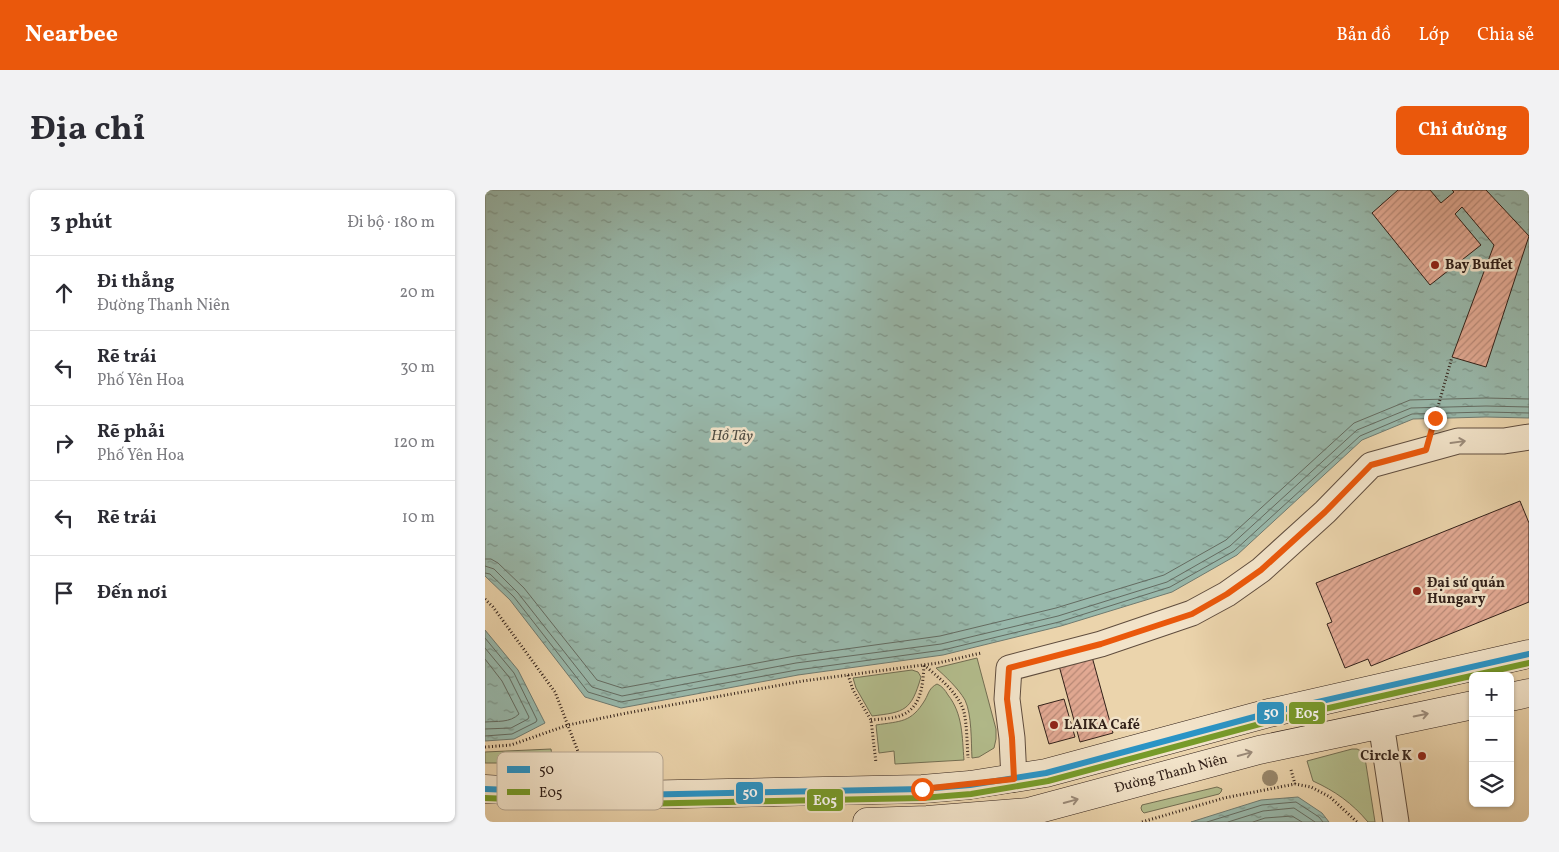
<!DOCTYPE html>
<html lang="vi">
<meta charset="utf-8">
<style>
:root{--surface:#fff;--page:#f2f2f3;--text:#2b2b33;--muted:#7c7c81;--line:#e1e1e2;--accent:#ea580c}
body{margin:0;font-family:Vollkorn,serif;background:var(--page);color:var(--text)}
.controls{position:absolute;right:15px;bottom:15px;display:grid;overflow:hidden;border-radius:8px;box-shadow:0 1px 4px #0004}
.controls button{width:45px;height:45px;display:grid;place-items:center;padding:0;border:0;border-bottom:1px solid var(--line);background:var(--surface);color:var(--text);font:25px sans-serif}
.stop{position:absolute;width:15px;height:15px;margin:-11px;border:4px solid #ea580c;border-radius:50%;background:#fff}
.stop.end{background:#ea580c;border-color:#fff;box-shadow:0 1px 5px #0008}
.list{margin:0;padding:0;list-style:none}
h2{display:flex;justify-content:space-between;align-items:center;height:65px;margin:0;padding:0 20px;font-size:21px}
h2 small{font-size:16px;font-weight:400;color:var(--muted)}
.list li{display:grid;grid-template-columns:32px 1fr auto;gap:15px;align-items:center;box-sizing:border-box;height:75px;padding:0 20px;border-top:1px solid var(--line)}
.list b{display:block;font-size:19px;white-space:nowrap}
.list p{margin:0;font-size:16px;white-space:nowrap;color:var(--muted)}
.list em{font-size:16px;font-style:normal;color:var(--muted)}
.icon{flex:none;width:28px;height:28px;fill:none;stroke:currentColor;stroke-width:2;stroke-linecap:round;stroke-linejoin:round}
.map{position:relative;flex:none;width:1044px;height:632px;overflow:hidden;border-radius:8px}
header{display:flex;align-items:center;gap:30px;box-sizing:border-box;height:70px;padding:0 25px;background:var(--accent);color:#fff}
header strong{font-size:24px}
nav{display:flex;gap:28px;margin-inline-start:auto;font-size:18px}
.intro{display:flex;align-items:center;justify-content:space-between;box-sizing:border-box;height:120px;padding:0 30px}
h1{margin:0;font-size:35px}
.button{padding:12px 22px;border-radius:8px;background:var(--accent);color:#fff;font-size:18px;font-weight:700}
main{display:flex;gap:30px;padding:0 30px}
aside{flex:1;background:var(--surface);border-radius:8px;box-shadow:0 1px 4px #0004}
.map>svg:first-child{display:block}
.green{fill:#b3bd8d;stroke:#726e53}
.water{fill:url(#water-ripples);stroke:#6f7b71}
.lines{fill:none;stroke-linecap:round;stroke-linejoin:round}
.shore{stroke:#646c62;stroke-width:1}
.building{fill:url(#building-hatch);stroke:#312019}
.street-casing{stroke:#604d3e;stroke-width:27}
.secondary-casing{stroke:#312019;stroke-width:29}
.path{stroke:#312019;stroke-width:3;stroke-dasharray:1 2.5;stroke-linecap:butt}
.street{stroke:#f2e3c9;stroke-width:25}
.secondary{stroke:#f2e3c9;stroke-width:28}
.bus-1-casing{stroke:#f2e3c9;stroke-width:10}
.bus-2-casing{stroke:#f2e3c9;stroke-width:10}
.bus-1{stroke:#2a94c6;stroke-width:6}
.bus-2{stroke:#779b29;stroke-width:6}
.tree{fill:#97866b}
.oneway{stroke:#9b8b7a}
.route{stroke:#ea580c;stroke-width:6}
.poi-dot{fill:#8f2418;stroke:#f2e3c9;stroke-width:2}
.labels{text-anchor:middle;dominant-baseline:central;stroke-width:5;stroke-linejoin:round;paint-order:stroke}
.poi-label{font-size:14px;font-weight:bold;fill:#312019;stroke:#f2e3c9;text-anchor:start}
.street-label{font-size:14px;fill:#312019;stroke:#f2e3c9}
.water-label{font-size:15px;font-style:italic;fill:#504e45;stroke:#f2e3c9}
.key{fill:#f2e3c9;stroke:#b8a894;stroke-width:1}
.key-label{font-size:14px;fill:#312019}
.line-badge{stroke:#f2e3c9;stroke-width:2}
.badge-label{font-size:14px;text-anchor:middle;font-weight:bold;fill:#fff}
</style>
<header>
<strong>Nearbee</strong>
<nav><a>Bản đồ</a><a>Lớp</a><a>Chia sẻ</a></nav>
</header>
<div class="intro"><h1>Địa chỉ</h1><a class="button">Chỉ đường</a></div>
<main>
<aside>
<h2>3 phút<small>Đi bộ · 180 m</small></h2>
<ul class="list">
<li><svg class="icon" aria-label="ahead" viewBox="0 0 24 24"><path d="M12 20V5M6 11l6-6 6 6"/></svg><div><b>Đi thẳng</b><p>Đường Thanh Niên</p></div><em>20 m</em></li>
<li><svg class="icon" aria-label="left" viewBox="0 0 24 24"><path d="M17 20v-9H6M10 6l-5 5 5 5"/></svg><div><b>Rẽ trái</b><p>Phố Yên Hoa</p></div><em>30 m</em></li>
<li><svg class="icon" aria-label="right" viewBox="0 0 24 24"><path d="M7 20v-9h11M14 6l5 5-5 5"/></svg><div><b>Rẽ phải</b><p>Phố Yên Hoa</p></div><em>120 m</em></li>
<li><svg class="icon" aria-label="left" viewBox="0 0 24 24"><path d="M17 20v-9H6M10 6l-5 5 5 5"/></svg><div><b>Rẽ trái</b></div><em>10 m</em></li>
<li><svg class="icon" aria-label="arrive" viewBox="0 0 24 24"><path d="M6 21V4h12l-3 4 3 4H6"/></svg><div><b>Đến nơi</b></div></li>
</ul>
</aside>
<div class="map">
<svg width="1044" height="632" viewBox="0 0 1044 632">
<defs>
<pattern id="water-ripples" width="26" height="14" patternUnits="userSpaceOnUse" patternTransform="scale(1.25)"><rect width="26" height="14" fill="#98b8ab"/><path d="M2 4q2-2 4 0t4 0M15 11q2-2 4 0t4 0" fill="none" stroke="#7d958a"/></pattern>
<pattern id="building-hatch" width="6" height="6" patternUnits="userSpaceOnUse" patternTransform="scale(1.25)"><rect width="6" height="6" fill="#e3aa94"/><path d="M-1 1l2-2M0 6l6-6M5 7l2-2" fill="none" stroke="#b98a78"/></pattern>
</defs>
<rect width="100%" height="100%" fill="#ebd4ac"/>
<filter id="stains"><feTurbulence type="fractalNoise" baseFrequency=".004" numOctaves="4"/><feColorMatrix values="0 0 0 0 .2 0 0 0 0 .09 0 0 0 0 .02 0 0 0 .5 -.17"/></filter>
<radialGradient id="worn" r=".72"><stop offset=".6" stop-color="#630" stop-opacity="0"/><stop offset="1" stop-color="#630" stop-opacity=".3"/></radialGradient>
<!-- green -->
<path class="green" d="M 492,468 L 511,539 L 511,549 L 509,558 L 494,567 L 487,568 C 486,551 487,525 480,510 C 473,498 461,487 451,478 Z
M 427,480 L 433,482 L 436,487 C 426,521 420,522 387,526 L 371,498 L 368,488 Z
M 452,494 C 457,496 460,500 463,505 C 478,524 477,547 479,570 L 410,574 L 409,561 L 394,563 L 391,535 C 416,531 426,533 440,510 C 444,503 444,498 452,494 Z
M 66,559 L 68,573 L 0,573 L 0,562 Z
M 867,559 L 872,559 L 878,562 L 880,568 L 890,632 L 883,632 C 867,613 850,601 828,591 L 822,571 Z
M 732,597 L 737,599 L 736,602 L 734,604 L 659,623 L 657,621 L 656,618 L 657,615 Z"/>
<!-- water -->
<path class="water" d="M 0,0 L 1044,0 L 1044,228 L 1001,227 L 928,229 L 877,250 L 752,365 L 687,402 L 576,436 L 458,465 L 313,485 L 136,518 L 100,507 L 25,410 L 0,386 Z
M 0,440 L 33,480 L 60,533 L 29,549 L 0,551 Z
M 813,607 L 837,623 L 844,632 L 706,632 L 776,610 Z"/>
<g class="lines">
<!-- shore -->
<path class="shore" d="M 0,369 L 6,369 L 13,373 L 39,398 L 112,490 L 137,498 L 310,466 L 455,446 L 571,418 L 679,385 L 741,350 L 869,233 L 925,210 L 1001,208 L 1044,209
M 0,376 L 9,379 L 33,403 L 107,497 L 137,506 L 311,473 L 456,454 L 573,426 L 682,392 L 745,356 L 872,240 L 926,218 L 1001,216 L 1044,217
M 0,383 L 5,384 L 29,407 L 103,502 L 136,512 L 312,480 L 458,460 L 574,432 L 685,397 L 749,361 L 875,246 L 927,224 L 1001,222 L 1044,223
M 0,448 L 29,483 L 52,530 L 51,532 L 27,544 L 0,546
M 0,458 L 24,487 L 44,527 L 43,529 L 26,538 L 0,539
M 0,469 L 17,491 L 34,524 C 25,533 12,531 0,532
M 722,632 L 777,615 L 811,612 L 834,627 L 838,632
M 743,632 L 778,621 L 809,618 L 830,632
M 768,632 L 780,628 L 807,626 L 817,632"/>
</g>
<!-- building -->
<path class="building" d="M 913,0 L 945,0 L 956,13 L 969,2 L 967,0 L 1001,0 L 1044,46 L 1001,177 L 967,167 L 1009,55 L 977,17 L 970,24 L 996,55 L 945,95 L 887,23 Z
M 1035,311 L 1044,333 L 1044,412 L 886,476 L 883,469 L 860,478 L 842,434 L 847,432 L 831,393 Z
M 606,463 L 628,543 L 595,552 L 573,472 Z
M 579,509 L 590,547 L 564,554 L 553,516 Z"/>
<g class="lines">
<defs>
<path id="street" d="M 896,533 L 911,632
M 529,589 L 527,548 L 522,509 L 524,478 L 616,454 L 707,423 L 742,404 L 776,380 L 840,322 L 886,275 L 973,251 L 1019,251 L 1044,247"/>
<path id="secondary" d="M 1025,507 L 1044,503
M 0,599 L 96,604 L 145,605 L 437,599 L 485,595 L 561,583 L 784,523 L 1044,464
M 382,632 L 442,630 L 543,622 L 774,560 L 988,515"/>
</defs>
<!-- street casing -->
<use href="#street" class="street-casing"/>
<!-- secondary casing -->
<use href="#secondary" class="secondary-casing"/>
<!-- path -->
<path class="path" d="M 949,231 L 967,167
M 0,409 L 8,417 L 70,502 L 99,577
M 439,475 C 454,488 473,502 479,522 C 482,536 482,553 483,568
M 363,485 L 368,500 L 386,530 L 391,573
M 386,530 C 395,529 408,529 417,525 C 437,517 438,493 439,474
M 0,557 L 26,555 L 83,535 L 142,523 L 318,491 L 453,473 L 496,463
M 806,580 L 810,594
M 657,632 L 739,608 L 810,594 L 826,597 L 845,607 L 872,632"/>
<!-- street -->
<use href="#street" class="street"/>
<!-- secondary -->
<use href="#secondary" class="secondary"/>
<defs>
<path id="bus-1" d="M 0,599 L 145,605 L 437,599 L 485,595 L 561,583 L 784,523 L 1044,464"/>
<path id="bus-2" d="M 0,608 L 145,614 L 437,608 L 486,604 L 563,591 L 786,531 L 1044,473"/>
</defs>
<!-- bus-1 casing -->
<use href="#bus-1" class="bus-1-casing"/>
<!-- bus-2 casing -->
<use href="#bus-2" class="bus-2-casing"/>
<!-- bus-1 -->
<use href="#bus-1" class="bus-1"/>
<!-- bus-2 -->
<use href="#bus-2" class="bus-2"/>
</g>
<!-- trees -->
<circle class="tree" cx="785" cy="588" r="8"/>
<!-- one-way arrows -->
<defs><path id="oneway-shaft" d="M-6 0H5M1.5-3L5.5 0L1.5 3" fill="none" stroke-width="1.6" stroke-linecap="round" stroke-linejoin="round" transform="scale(1.25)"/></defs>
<g class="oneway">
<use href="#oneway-shaft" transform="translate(973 252) rotate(-8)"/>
<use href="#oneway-shaft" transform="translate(936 525) rotate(-11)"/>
<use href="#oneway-shaft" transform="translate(760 564) rotate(-15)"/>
<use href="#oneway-shaft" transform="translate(586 611) rotate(-15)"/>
</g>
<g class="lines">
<!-- route -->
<path class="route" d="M 437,599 L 529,589 L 527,548 L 522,509 L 524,478 L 616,454 L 707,424 L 742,404 L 776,380 L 840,322 L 886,275 L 941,260 L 950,228"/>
</g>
<!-- markers -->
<g class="poi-dot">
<circle cx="950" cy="75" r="5"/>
<circle cx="932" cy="401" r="5"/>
<circle cx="569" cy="535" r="5"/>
<circle cx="937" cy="566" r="5"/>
</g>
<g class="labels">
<!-- poi labels -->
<g class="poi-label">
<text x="960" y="75">Bay Buffet</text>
<text x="942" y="393">Đại sứ quán<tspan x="942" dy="16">Hungary</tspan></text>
<text x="579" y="535">LAIKA Café</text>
<text x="927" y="566" text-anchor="end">Circle K</text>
</g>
<!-- street labels -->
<g class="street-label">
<text transform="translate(686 584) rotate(-15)">Đường Thanh Niên</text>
</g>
<!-- water labels -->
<g class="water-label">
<text x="247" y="246">Hồ Tây</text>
</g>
</g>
<!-- legend -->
<rect x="12" y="562" width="166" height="58" rx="8" class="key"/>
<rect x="22" y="576" width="23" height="7" fill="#2a94c6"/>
<rect x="22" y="599" width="23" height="6" fill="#779b29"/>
<g class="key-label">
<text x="54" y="584">50</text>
<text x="54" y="607">E05</text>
</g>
<g class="line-badge">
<rect x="771" y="511" width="29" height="24" rx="5" fill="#2a94c6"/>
<rect x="803" y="511" width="38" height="24" rx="5" fill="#779b29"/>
<rect x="250" y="591" width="29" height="24" rx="5" fill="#2a94c6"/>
<rect x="321" y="598" width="38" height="24" rx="5" fill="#779b29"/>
</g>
<g class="badge-label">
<text x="786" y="527">50</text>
<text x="822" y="528">E05</text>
<text x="265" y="607">50</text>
<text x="340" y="615">E05</text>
</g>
<rect width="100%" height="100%" filter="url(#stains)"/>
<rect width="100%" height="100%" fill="url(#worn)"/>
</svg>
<div class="controls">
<button>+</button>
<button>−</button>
<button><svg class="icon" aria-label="layers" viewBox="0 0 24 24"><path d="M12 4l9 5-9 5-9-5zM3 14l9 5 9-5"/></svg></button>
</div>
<div class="stop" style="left:437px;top:599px"></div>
<div class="stop end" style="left:950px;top:228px"></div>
</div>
</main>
